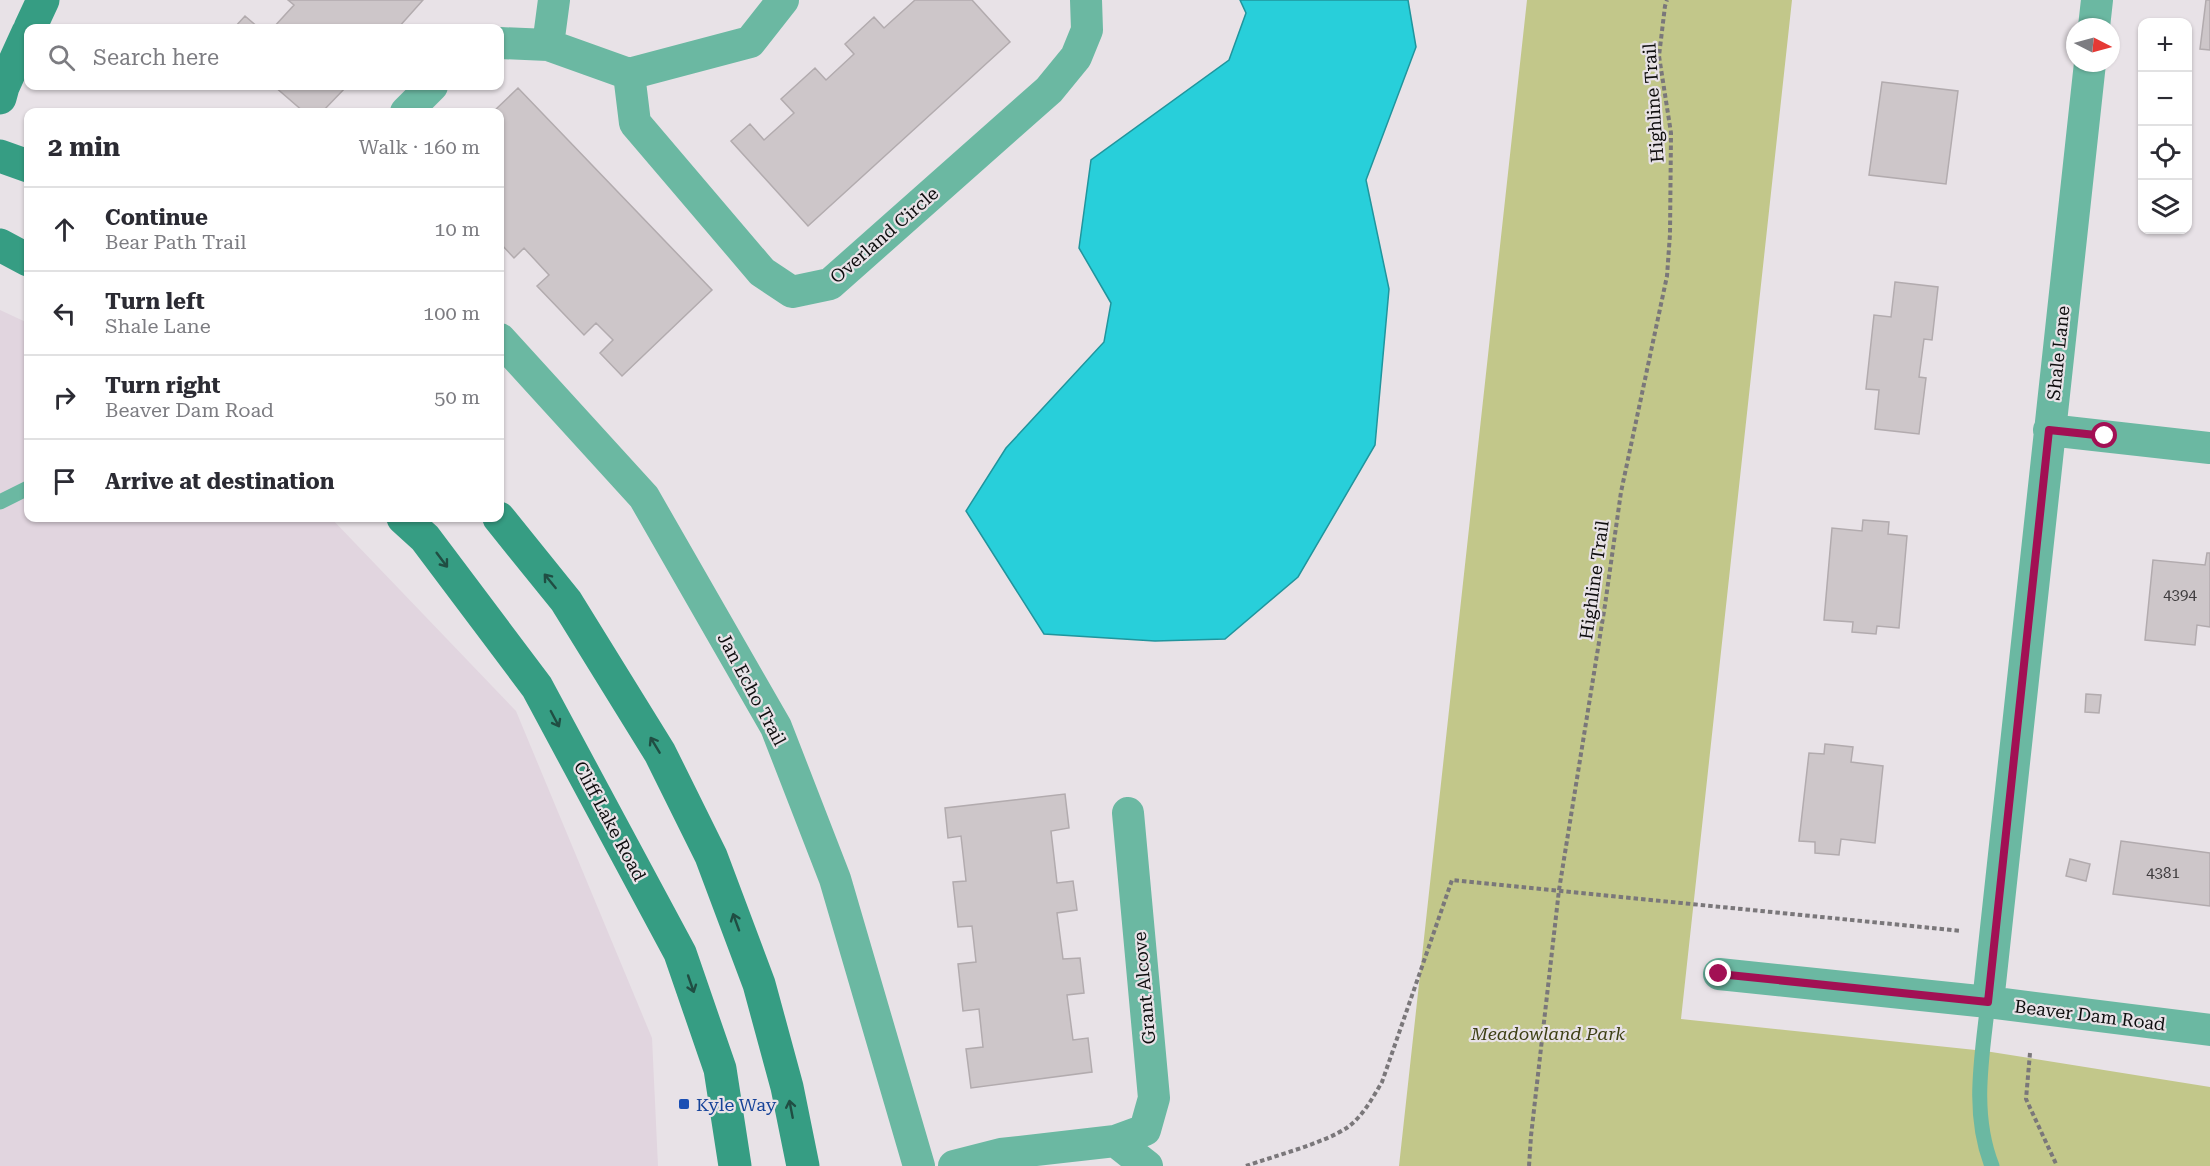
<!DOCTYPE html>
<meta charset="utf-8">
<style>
:root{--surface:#fff;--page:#f7f7f7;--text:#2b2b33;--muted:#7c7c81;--line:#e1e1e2}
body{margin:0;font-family:"Roboto Serif",serif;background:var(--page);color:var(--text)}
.controls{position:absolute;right:18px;top:18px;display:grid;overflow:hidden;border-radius:12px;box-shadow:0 2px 4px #0004}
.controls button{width:54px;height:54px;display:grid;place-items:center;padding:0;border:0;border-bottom:2px solid var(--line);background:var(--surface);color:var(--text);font:30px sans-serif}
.compass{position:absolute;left:2066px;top:18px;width:54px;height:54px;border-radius:50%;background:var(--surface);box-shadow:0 2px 4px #0004;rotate:96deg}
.stop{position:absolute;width:18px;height:18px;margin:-14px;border:4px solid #a21054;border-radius:50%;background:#fff}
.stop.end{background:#a21054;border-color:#fff;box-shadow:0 2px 6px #0008}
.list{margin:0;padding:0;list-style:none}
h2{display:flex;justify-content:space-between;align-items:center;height:78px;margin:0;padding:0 24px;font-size:26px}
h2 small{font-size:20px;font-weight:400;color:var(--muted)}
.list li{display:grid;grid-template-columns:39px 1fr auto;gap:18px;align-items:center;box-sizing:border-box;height:84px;padding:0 24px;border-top:2px solid var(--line)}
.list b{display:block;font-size:22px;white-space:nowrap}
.list p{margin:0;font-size:20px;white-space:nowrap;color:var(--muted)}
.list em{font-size:20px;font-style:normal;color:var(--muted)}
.icon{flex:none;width:33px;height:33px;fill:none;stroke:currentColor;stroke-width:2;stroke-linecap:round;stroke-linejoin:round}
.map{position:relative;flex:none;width:2210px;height:1166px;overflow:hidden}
.search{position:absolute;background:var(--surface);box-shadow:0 2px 4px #0004;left:24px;top:24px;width:480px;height:66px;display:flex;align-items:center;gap:15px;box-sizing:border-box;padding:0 21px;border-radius:12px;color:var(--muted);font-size:22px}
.panel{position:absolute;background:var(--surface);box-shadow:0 2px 4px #0004;left:24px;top:108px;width:480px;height:414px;border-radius:12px}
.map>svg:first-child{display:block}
.built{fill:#e1d5df}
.green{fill:#c2c78a}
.water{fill:#28cfda;stroke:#20959d;stroke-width:1.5}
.building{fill:#cdc6c9;stroke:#b2abae;stroke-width:1.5}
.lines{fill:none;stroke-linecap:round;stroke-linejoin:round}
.path{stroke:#7a777a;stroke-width:4;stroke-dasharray:4.5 3;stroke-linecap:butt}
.lane{stroke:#6bb8a2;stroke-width:15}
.street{stroke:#6bb8a2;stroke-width:32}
.secondary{stroke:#369d83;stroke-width:33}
.oneway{stroke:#204e43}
.route{stroke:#a21054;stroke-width:8}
.transit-dot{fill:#1a4fb4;stroke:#e8e2e7;stroke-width:2}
.labels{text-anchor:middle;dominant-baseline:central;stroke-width:4.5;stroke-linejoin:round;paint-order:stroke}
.number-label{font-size:15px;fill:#3e3b3d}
.street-label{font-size:18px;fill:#0e0d0e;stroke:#e8e2e7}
.park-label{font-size:18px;font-style:italic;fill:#3d3f14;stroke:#e8e2e7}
.transit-label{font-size:18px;fill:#164399;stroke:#e8e2e7;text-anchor:start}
</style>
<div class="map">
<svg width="2210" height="1166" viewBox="0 0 2210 1166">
<rect width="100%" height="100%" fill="#e8e2e7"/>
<!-- built -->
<path class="built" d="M 0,310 L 28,323 L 28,518 L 331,518 L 516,711 L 652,1038 L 658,1166 L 0,1166 Z"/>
<!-- green -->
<path class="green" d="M 1527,0 L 1792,0 L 1681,1019 L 1985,1051 L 2210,1087 L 2210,1166 L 1399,1166 Z"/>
<!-- water -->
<path class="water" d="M 1240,0 L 1408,0 L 1416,47 L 1366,180 L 1389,289 L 1375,445 L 1298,577 L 1225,639 L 1155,641 L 1044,634 L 966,511 L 1006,448 L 1104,342 L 1111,303 L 1079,248 L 1091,160 L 1229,60 L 1246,13 Z"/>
<!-- building -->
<path class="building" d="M 288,0 L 423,0 L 398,28 L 273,28 L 294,5 Z
M 915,0 L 972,0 L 1010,42 L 808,226 L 731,141 L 750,124 L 764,140 L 794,113 L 781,99 L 815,68 L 826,80 L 854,54 L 845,44 L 874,17 L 884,28 Z
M 2206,0 L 2210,0 L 2210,50 L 2200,49 Z
M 245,16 L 259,28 L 234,28 Z
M 1882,82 L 1958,91 L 1946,184 L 1869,175 Z
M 274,86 L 347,86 L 322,112 L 304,112 Z
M 518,88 L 712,290 L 622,376 L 600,353 L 613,340 L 596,323 L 584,335 L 537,286 L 549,275 L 524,248 L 514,258 L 500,243 L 500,112 L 493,112 Z
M 1895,282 L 1938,287 L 1932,340 L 1924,339 L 1919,377 L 1926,378 L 1919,434 L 1875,429 L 1879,390 L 1866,389 L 1874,315 L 1891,317 Z
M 1863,520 L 1889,522 L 1888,534 L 1907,536 L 1899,628 L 1877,626 L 1876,634 L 1852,632 L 1853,622 L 1824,620 L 1832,528 L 1862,531 Z
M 2207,553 L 2210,553 L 2210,627 L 2197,625 L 2195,645 L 2145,640 L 2153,560 L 2205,565 Z
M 2086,694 L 2101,695 L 2099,713 L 2085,712 Z
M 1825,744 L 1853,747 L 1851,762 L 1883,766 L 1875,843 L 1841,839 L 1839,855 L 1815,853 L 1815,842 L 1799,841 L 1809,753 L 1824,754 Z
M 1065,794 L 1069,828 L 1051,831 L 1057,883 L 1073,881 L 1077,910 L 1057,913 L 1063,959 L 1080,958 L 1084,993 L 1067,995 L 1073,1040 L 1088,1038 L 1092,1072 L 971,1088 L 966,1049 L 983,1047 L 979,1009 L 963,1011 L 958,964 L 976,962 L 972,926 L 958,927 L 953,882 L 966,881 L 961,836 L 948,838 L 945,808 Z
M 2121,841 L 2210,853 L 2210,906 L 2113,894 Z
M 2070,859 L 2090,864 L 2086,881 L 2066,876 Z"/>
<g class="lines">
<!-- path -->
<path class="path" d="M 2030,1053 L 2026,1099 L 2057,1166
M 1246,1166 C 1274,1156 1325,1143 1348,1127 C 1363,1116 1373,1097 1382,1082 L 1452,880 L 1961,931
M 1529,1166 L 1531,1136 L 1559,890 L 1605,605 L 1621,492 L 1667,276 L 1670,234 L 1671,133 L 1659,56 L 1665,6 L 1667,0"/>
<!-- lane -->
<path class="lane" d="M 0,502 L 28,488
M 1988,1002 C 1982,1057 1971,1113 1992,1166"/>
<!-- street -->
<path class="street" d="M 2094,27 L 2097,0
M 500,43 L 548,45 L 629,74 L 750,42 L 783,0
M 548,45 L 554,0
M 629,74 L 635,123 L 762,272 L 792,292 L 830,284 L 1049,90 L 1076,57 L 1087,30 L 1086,0
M 406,112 L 432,86
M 500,339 L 644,497 L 776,727 L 835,879 L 919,1166
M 2049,430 L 2210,448
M 1719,974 L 1988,1002 L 2210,1030
M 1988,1002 L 2090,63
M 1115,1141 L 1145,1130 L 1154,1098 L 1128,813
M 954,1166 L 1001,1154 L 1115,1141 L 1147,1166"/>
<!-- secondary -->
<path class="secondary" d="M 30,28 L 43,0
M 0,98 L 3,87 L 28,32
M 0,156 L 28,166
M 0,245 L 28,260
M 403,518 L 425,538 L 537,687 L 680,953 L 720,1069 L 735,1166
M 499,518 L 566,601 L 660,753 L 711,856 L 759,984 L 787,1087 L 803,1166"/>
</g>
<!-- one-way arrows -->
<defs><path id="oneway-shaft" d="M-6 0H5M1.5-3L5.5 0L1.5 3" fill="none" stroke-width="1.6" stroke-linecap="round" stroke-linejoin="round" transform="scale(1.5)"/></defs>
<g class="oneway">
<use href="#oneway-shaft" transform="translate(442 560) rotate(53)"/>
<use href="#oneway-shaft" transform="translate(550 581) rotate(-129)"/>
<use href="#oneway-shaft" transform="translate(555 719) rotate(62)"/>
<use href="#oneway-shaft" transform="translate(655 745) rotate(-121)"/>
<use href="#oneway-shaft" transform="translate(736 922) rotate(-110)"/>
<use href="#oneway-shaft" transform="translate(691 984) rotate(71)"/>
<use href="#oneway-shaft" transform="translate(791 1109) rotate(-101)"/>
</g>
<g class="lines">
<!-- route -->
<path class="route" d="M 1719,974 L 1988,1002 L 2049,430 L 2105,436"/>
</g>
<!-- markers -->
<rect class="transit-dot" x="678" y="1098" width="12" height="12" rx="3"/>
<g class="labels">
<!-- number labels -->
<g class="number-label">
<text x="2180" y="595">4394</text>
<text x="2163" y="873">4381</text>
</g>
<!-- street labels -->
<g class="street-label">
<text transform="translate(1653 103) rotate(-94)">Highline Trail</text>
<text transform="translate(884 235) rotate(-41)">Overland Circle</text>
<text transform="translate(2058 353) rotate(-84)">Shale Lane</text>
<text transform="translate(1594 580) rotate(-82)">Highline Trail</text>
<text transform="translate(752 689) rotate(62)">Jan Echo Trail</text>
<text transform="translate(610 821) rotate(62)">Cliff Lake Road</text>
<text transform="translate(1144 988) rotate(-95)">Grant Alcove</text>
<text transform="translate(2090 1015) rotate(7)">Beaver Dam Road</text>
</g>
<!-- park labels -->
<g class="park-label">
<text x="1548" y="1033">Meadowland Park</text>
</g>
<!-- transit labels -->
<g class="transit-label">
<text x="696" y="1104">Kyle Way</text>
</g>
</g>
</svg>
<div class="controls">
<button>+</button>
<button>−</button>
<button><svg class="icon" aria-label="locate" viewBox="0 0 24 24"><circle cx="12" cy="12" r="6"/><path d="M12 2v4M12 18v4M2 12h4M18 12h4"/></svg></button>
<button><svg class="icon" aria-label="layers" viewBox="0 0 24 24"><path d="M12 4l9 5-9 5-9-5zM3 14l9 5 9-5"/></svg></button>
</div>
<svg class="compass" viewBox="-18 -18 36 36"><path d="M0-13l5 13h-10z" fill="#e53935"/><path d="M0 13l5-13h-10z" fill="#7c7c81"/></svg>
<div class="stop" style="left:2105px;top:436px"></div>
<div class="stop end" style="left:1719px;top:974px"></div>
<div class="search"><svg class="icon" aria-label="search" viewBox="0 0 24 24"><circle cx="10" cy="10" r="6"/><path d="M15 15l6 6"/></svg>Search here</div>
<section class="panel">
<h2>2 min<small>Walk · 160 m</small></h2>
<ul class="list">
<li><svg class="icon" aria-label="ahead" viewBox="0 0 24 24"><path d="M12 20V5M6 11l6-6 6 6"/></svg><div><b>Continue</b><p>Bear Path Trail</p></div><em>10 m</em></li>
<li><svg class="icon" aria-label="left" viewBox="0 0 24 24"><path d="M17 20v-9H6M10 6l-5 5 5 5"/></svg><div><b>Turn left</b><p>Shale Lane</p></div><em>100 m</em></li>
<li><svg class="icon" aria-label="right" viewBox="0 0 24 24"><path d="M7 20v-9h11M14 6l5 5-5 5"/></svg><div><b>Turn right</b><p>Beaver Dam Road</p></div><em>50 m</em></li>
<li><svg class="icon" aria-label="arrive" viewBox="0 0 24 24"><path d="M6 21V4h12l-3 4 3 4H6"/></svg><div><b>Arrive at destination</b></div></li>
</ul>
</section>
</div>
